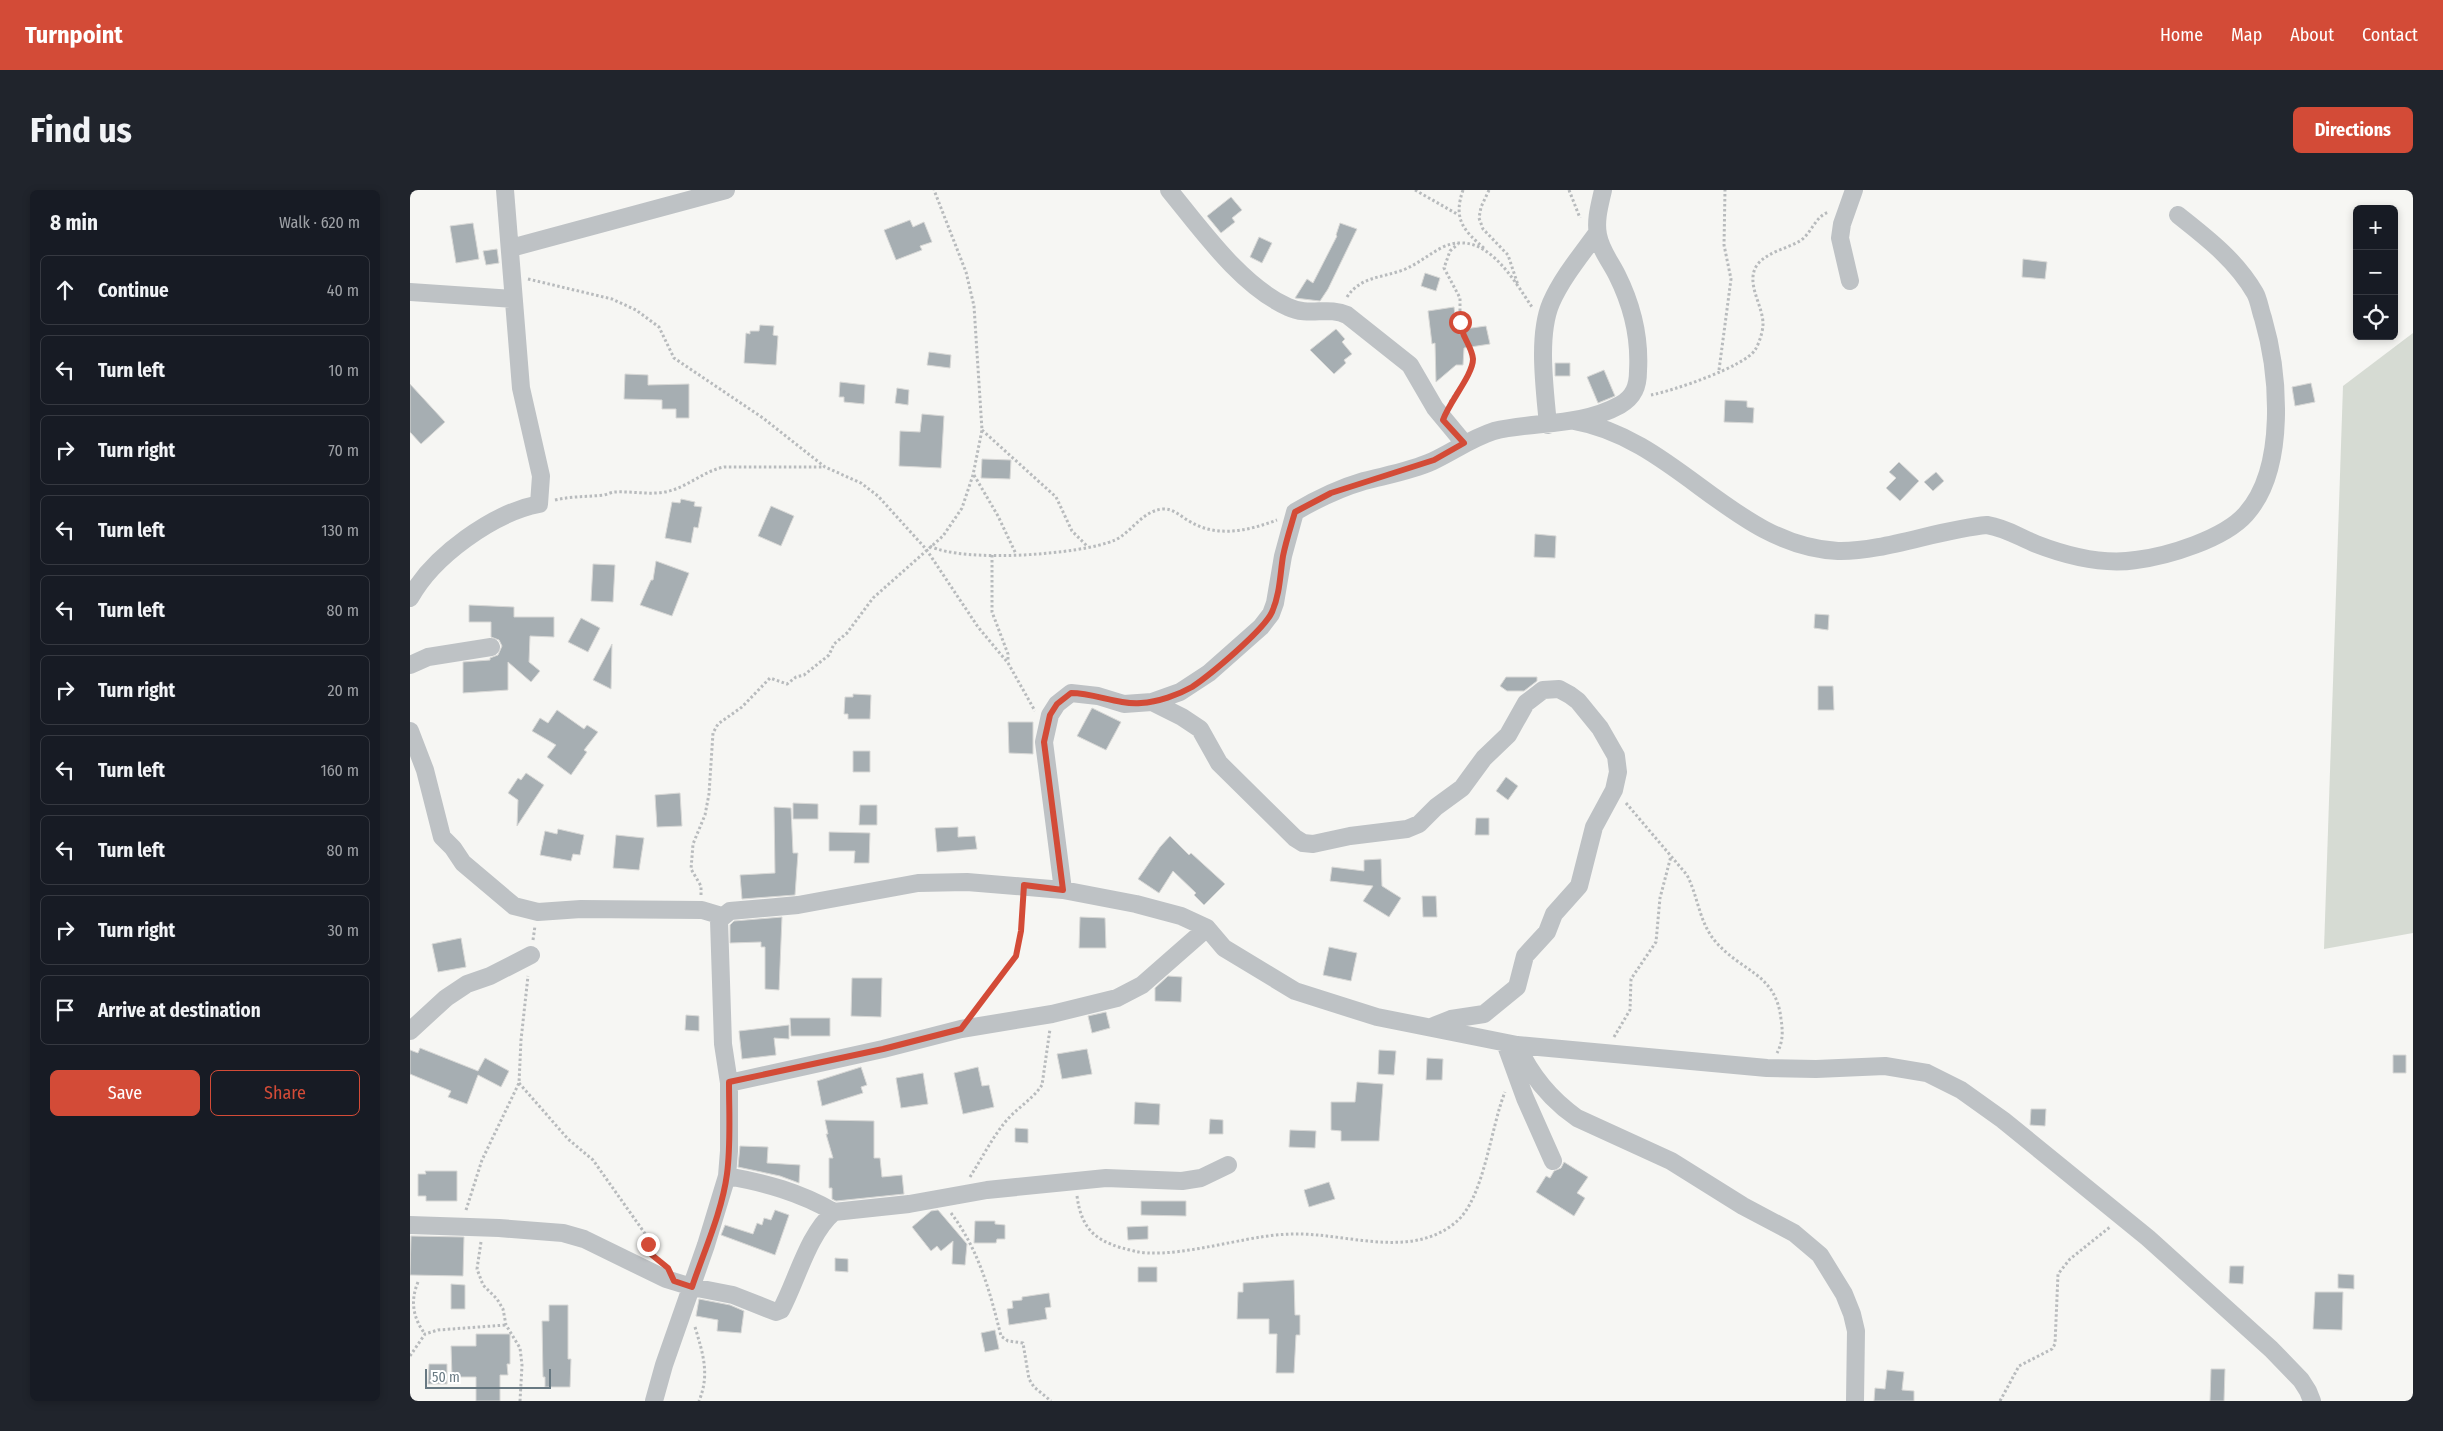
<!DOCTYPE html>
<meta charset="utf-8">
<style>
:root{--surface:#171b24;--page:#20242c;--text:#f1f3f6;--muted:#9ea1a6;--line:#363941;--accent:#d34b37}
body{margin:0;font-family:"Fira Sans Condensed",sans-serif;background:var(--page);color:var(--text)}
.controls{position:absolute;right:15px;top:15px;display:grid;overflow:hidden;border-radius:8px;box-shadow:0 2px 8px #0003}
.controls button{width:45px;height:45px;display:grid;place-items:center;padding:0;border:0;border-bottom:1px solid var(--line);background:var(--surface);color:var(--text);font:25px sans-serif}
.scale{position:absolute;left:15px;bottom:12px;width:126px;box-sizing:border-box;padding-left:5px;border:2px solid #687982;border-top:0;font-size:14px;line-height:18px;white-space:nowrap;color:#687982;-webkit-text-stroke:4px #fff;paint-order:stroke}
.stop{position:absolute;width:15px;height:15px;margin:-11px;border:4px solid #d34b37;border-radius:50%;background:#fff}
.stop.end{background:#d34b37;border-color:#fff;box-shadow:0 1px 5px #0008}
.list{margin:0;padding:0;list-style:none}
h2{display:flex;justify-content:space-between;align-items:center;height:65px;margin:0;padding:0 20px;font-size:21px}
h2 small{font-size:16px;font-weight:400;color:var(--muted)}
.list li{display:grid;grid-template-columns:32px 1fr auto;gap:15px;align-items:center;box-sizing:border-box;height:70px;margin:0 10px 10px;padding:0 10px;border:1px solid var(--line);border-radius:8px}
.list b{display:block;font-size:19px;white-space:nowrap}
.list em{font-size:16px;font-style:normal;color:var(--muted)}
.actions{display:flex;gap:10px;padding:15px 20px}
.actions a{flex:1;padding:11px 0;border:1px solid var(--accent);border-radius:8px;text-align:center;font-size:18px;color:var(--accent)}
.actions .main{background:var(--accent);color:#fff}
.icon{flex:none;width:28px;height:28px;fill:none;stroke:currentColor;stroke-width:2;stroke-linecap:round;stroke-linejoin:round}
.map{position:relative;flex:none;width:2003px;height:1211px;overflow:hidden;border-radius:8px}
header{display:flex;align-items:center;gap:30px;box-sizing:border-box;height:70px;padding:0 25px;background:var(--accent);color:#fff}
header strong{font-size:24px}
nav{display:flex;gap:28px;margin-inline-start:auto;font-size:18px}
.intro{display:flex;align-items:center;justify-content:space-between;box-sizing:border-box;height:120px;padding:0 30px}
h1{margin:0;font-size:35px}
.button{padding:12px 22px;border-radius:8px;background:var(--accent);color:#fff;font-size:18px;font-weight:700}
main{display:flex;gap:30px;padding:0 30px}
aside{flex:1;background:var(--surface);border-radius:8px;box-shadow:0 2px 8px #0003}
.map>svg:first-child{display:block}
.green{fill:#d6dbd3}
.building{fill:#a6aeb2;stroke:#d8d8d6}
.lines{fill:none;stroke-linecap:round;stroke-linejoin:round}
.path{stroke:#b8bbbd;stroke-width:3;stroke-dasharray:2.5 2.5;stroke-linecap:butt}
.minor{stroke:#bec2c5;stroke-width:18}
.route{stroke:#d34b37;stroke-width:6}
</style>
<header>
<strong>Turnpoint</strong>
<nav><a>Home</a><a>Map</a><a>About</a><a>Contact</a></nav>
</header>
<div class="intro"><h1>Find us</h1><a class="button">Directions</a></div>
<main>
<aside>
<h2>8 min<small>Walk · 620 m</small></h2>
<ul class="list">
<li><svg class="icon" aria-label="ahead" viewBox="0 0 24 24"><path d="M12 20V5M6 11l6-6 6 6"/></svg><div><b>Continue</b></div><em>40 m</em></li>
<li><svg class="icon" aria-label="left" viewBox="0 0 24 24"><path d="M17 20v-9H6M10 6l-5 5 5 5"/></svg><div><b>Turn left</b></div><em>10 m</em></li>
<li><svg class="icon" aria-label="right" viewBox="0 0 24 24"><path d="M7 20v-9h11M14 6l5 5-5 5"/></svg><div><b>Turn right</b></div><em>70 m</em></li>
<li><svg class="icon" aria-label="left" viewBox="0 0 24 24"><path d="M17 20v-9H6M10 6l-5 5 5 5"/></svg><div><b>Turn left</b></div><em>130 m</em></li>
<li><svg class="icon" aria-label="left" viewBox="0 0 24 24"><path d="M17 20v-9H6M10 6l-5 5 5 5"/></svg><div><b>Turn left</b></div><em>80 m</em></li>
<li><svg class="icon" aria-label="right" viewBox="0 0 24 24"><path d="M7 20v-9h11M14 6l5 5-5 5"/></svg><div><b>Turn right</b></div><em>20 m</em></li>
<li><svg class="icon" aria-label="left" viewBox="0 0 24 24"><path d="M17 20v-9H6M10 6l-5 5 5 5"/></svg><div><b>Turn left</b></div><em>160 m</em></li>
<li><svg class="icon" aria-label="left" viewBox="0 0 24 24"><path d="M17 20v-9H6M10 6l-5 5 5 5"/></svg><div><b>Turn left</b></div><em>80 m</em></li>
<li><svg class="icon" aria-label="right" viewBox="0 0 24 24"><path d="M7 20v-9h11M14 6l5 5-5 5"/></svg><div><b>Turn right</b></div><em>30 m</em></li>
<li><svg class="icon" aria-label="arrive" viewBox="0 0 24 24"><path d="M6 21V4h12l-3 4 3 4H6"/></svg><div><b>Arrive at destination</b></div></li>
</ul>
<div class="actions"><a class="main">Save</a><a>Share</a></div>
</aside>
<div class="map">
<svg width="2003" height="1211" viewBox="0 0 2003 1211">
<rect width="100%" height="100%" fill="#f6f6f3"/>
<!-- green -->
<path class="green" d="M 2003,143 L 2003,743 L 1914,759 L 1933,196 Z"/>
<!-- building -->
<path class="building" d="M 821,7 L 832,20 L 822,28 L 825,32 L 811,43 L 797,26 Z
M 500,30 L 503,37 L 514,32 L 522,52 L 510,56 L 512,60 L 486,70 L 474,40 Z
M 63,33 L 69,69 L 46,73 L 40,36 Z
M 930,33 L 947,39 L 918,99 L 910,111 L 885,108 L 897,89 L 903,93 L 927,46 L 926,45 Z
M 849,47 L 862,53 L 852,73 L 840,67 Z
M 87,59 L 89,73 L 76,75 L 73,61 Z
M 1613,69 L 1637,72 L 1635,89 L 1612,87 Z
M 1015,83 L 1030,88 L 1026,101 L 1011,96 Z
M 1044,117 L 1047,140 L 1076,136 L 1080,154 L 1054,158 L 1053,175 L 1046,175 L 1026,192 L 1025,153 L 1022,154 L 1018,121 Z
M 350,135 L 364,136 L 363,145 L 368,146 L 366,175 L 334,173 L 336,143 L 340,144 L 340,141 L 349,141 Z
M 926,139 L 935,149 L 932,152 L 942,164 L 934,170 L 936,173 L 924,184 L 900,160 Z
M 519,162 L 541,165 L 540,178 L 517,175 Z
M 1145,173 L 1160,173 L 1160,186 L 1145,186 Z
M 1194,180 L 1205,206 L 1188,213 L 1177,187 Z
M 215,184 L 238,185 L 238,195 L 279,194 L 279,228 L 266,228 L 266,219 L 252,219 L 252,210 L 214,209 Z
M 430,192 L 455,195 L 454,214 L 434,212 L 434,207 L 429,207 Z
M 1901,193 L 1905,212 L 1885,216 L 1882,197 Z
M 0,194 L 35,232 L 11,254 L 0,242 Z
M 487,198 L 499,200 L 498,215 L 485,213 Z
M 1315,210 L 1337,211 L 1337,217 L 1344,218 L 1343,233 L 1314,232 Z
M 512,224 L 534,226 L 531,278 L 489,276 L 490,241 L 510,242 Z
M 572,269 L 601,270 L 600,289 L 571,288 Z
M 1489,272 L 1509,291 L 1490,311 L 1476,298 L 1486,288 L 1479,282 Z
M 1526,282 L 1534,291 L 1523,301 L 1514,292 Z
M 271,309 L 285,312 L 284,316 L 292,317 L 288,338 L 284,337 L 281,353 L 255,348 L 262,312 L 270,313 Z
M 361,316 L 384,326 L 371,356 L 348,346 Z
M 1125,344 L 1146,346 L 1145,368 L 1124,367 Z
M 246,371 L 279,383 L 262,426 L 230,415 L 241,390 L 243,390 Z
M 183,374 L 205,375 L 203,412 L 181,411 Z
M 59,415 L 104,417 L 104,427 L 144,427 L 144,447 L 120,446 L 119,472 L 130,481 L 121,492 L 98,472 L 98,500 L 53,503 L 53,472 L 80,470 L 80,468 L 88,465 L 92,456 L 89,450 L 81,447 L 81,432 L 59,432 Z
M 1405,424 L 1419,425 L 1418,440 L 1404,438 Z
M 171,428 L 190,438 L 178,462 L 158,452 Z
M 202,454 L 201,499 L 183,490 Z
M 1096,487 L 1127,487 L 1127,491 L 1114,501 L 1097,501 L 1090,496 Z
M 1408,496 L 1423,496 L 1424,520 L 1408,520 Z
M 443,504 L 461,505 L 460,529 L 438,529 L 438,524 L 434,524 L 435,507 L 443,507 Z
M 682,518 L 711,532 L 696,560 L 667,546 Z
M 147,520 L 174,539 L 177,535 L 188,542 L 174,560 L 177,562 L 161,585 L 137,567 L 146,555 L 122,541 L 130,528 L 138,533 Z
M 598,532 L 623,532 L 623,564 L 599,563 Z
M 443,561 L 460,561 L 460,582 L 443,582 Z
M 116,583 L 134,595 L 107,636 L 108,610 L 98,603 L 108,588 L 111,590 Z
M 1096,587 L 1108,596 L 1098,610 L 1086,601 Z
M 270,603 L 272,636 L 247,637 L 245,605 Z
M 383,613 L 408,614 L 408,629 L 383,629 Z
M 450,615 L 467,615 L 467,635 L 449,635 Z
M 364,617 L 381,618 L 383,663 L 388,663 L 385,705 L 332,709 L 330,685 L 365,683 Z
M 1066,628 L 1079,628 L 1079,645 L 1065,645 Z
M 548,637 L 548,647 L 565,646 L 567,659 L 527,662 L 525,638 Z
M 148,639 L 174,645 L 170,665 L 163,664 L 161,671 L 130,665 L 135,641 L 147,644 Z
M 419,642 L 460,643 L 459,673 L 444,673 L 445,661 L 419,661 Z
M 206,645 L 234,648 L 229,680 L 203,678 Z
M 760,646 L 779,665 L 781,663 L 815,694 L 794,715 L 784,705 L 786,703 L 763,681 L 749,703 L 728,689 L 750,657 Z
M 971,669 L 972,696 L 991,708 L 979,727 L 953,711 L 963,696 L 920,691 L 922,677 L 954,681 L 954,670 Z
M 1012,706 L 1026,706 L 1027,727 L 1013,727 Z
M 372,727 L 369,800 L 355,799 L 355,757 L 351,757 L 351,752 L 320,753 L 320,735 L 324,731 Z
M 670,727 L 695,728 L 696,758 L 669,758 Z
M 51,748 L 56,777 L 28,782 L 22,754 Z
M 919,757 L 947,763 L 941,791 L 913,785 Z
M 758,786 L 772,787 L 771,812 L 745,811 L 745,798 Z
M 442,788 L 472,788 L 471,827 L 441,826 Z
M 696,822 L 700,838 L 682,843 L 678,826 Z
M 276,825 L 289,826 L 289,841 L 275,840 Z
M 380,828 L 420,828 L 420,846 L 381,846 Z
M 379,835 L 379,849 L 364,848 L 366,865 L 332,869 L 329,841 Z
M 10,858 L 68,881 L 75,868 L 99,881 L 91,897 L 68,885 L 57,914 L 38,907 L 41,901 L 0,884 L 0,860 L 8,863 Z
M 677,859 L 682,884 L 652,889 L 647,864 Z
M 969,860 L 986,861 L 984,885 L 968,884 Z
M 1983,865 L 1996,865 L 1996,883 L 1983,883 Z
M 1017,868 L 1033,869 L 1032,890 L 1016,890 Z
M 451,877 L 457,895 L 451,897 L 453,903 L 412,916 L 407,891 Z
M 568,877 L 572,896 L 579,895 L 584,917 L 553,924 L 544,883 Z
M 513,883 L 518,914 L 491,918 L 486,888 Z
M 947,892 L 973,894 L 969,951 L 931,951 L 931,941 L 921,940 L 921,912 L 945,912 Z
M 725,912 L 750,914 L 749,935 L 724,934 Z
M 1621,919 L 1636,919 L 1635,936 L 1620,935 Z
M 800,929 L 813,930 L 813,944 L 799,944 Z
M 415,930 L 464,931 L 464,968 L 470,968 L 472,987 L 492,985 L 494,1004 L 426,1011 L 422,1009 L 422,998 L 419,998 L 419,968 L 423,968 L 416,944 L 418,944 Z
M 605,938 L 618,939 L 618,953 L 605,952 Z
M 880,940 L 906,941 L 905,958 L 879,957 Z
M 330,956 L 358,957 L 357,973 L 390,975 L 389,993 L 370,986 L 328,977 Z
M 1154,972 L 1178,987 L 1167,1003 L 1175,1008 L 1164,1026 L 1126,1002 L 1136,986 L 1140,988 L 1144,981 L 1151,978 Z
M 15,981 L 47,981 L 47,1011 L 16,1011 L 16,1006 L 8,1006 L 8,984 L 16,984 Z
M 919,992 L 925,1009 L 899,1017 L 894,1000 Z
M 731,1011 L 776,1011 L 776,1026 L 731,1025 Z
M 365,1020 L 379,1025 L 365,1065 L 311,1045 L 315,1035 L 343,1044 L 347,1033 L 352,1035 L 354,1028 L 361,1030 Z
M 528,1020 L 557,1054 L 555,1075 L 542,1074 L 543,1051 L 531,1061 L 527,1056 L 521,1061 L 502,1037 L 521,1021 Z
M 565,1031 L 585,1031 L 585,1034 L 595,1035 L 595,1049 L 587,1049 L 586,1053 L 564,1053 Z
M 738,1036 L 738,1049 L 718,1050 L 717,1037 Z
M 1,1046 L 54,1047 L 53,1086 L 0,1085 Z
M 425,1068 L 438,1069 L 438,1082 L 425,1081 Z
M 1820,1076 L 1834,1076 L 1833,1094 L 1819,1093 Z
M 728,1077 L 747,1077 L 747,1092 L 728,1092 Z
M 1928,1084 L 1944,1085 L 1944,1099 L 1928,1098 Z
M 884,1090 L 885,1125 L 890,1125 L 890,1145 L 886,1145 L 884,1183 L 866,1183 L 867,1144 L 859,1144 L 859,1129 L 827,1129 L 828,1102 L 833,1102 L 833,1093 Z
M 41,1094 L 55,1095 L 55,1119 L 41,1119 Z
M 1905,1102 L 1933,1102 L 1932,1140 L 1903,1139 Z
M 639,1103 L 641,1117 L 635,1118 L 637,1129 L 599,1135 L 597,1119 L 603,1118 L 602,1111 L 612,1110 L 612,1107 Z
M 289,1109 L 320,1115 L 334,1121 L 331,1143 L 307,1141 L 308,1130 L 286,1126 Z
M 139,1115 L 158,1115 L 158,1169 L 161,1169 L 160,1197 L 135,1197 L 135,1187 L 133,1187 L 132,1131 L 139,1131 Z
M 585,1140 L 589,1159 L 575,1162 L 571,1143 Z
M 66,1144 L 100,1144 L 100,1174 L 97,1174 L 98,1185 L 90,1185 L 90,1211 L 66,1211 L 66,1187 L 42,1187 L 41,1156 L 66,1156 Z
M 19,1174 L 37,1174 L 37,1194 L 18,1194 Z
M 1801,1179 L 1815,1179 L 1814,1211 L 1800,1211 Z
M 1477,1180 L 1494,1182 L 1492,1200 L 1504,1201 L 1504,1211 L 1464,1211 L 1465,1198 L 1475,1199 Z"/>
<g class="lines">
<!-- path -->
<path class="path" d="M 1005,0 L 1047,24
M 1053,0 C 1043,29 1053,40 1075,59
M 1079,0 L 1071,17 L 1069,28 L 1073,39 L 1098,65 L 1108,95
M 1159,0 L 1170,28
M 118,89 L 202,109 L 226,120 L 249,137 L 264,168 L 353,228 L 415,277 L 451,293 L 468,306 L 516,359 L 568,437 L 598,473 L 625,521
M 937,107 C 951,86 972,88 993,80 C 1008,74 1019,64 1033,57 C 1075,38 1103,89 1122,117
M 1309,180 L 1321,89 L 1314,55 L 1315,0
M 1241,205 C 1262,201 1334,177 1345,160 C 1349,154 1353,141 1353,134 C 1353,115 1335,93 1347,75 C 1357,62 1376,59 1390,51 C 1402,43 1405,26 1419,22
M 1040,212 L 1058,185 L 1063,168 L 1050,140 L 1050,108 L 1034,78 L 1040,61 L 1048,54
M 572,240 L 646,307 L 662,341 L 677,356
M 564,285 L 588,326 L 606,364
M 145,310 C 162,306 177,307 194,305 C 198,304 202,302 205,302 C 222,301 238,305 255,302 C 277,298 293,281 314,277 L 414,277
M 520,356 C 552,373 671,365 705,350 C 722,342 731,322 752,319 C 763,318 770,326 779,331 C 806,348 838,341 867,330
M 582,365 L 582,422 L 598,464 L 598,472
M 1216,613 L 1277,685 C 1288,706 1289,732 1305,751 C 1331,782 1366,783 1371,829 C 1373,842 1373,852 1367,863
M 291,705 L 291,696 L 281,679 L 283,654 L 295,625 L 299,604 L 303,543 L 308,534 L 332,517 L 360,488 L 377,494 L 386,487 L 394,485 L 419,465 L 424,454 L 437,443 L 463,408 L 533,346 L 552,318 L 563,285 L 572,240 L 564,116 L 556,82 L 524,0
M 123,750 L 125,736
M 567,819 L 606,766 L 611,741 L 613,711
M 1204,847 L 1220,820 L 1221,789 L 1246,752 L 1250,708 L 1261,666
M 109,893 L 158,949 L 183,970 L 236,1045 L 241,1062
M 560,987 C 572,968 582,948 596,931 C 607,918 623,909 632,895 L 640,839
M 667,1006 C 672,1043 689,1053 724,1061 C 756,1069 817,1052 851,1047 C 869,1044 889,1043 907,1045 C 953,1049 1007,1065 1046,1032 C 1074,1009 1081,936 1095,902
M 56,1020 L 72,970 L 109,893 L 111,850 L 118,786
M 541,1023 C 569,1060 580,1102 591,1146 L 598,1151 L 613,1153 L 619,1189 L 624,1197 L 641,1211
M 71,1052 L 67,1079 L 73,1095 L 87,1109 L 93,1119 L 96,1135 L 110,1158 L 112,1175 L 110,1211
M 8,1092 C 0,1111 3,1128 15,1144
M 285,1137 C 293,1164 300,1184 289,1211
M 0,1166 L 15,1144 L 28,1140 L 96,1135
M 1590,1211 L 1609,1176 L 1642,1159 L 1645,1154 L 1648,1084 L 1660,1069 L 1700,1037"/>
<!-- minor -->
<path class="minor" d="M 759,0 C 791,39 831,96 878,117 C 899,127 918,116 937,125 L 1000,175 L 1025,218 L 1054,253
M 101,58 L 316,0
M 1440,91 L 1430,48 L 1432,34 L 1444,0
M 0,102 L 103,109
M 1164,231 C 1267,249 1324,356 1428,361 C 1473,362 1530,339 1577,335 C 1596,338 1609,347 1626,354 C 1657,366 1693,375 1726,370 C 1758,366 1814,349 1836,324 C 1877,278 1869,183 1853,128 C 1850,120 1849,110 1845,103 C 1826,70 1797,48 1768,25
M 1138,235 C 1135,200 1127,146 1141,113 C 1152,88 1171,65 1187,43
M 0,408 C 23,366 83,323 129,314 L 131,286 L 111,198 L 95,0
M 0,475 L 18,467 L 81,457
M 742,512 L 772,527 L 790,539 L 809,573 L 885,648 L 893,653 L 903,654 L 940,646 L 997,639 L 1009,634 L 1026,617 L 1052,598 L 1074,568 L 1098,545 L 1116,513 L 1133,500 L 1149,499 L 1160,505 L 1168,511 L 1190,538 L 1206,566 L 1208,582 L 1204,600 L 1184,637 L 1169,696 L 1144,724 L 1137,742 L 1115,766 L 1107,797 L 1074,824 L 1041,829 L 1021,837
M 0,541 L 15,580 L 32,647 L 43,658 L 53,673 L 104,716 L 128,722 L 171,719 L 292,720 L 312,726
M 653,700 L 634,552 L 640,525 L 647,514 L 661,503 L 688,506 L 714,514 L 742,512 L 770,502 L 799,483 L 851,437 L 861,424 L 865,413 L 873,366 L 885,322 C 907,309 930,298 954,291 C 977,285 1001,281 1023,271 C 1044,261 1062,248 1084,241 C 1125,231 1170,237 1210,215 C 1224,207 1228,196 1228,181 C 1230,148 1222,115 1207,85 C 1200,71 1191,61 1188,45 C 1185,30 1190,14 1193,0
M 0,841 L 36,808 L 57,794 L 80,786 L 121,765
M 1095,853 L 1115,908 L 1143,971
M 1107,855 C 1120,884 1140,909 1167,928 L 1261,971 L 1333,1016 L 1384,1043 L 1410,1065 L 1434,1104 L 1442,1124 L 1446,1141 L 1445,1211
M 319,893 L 473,859 L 551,839 L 642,824 L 707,808 L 732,795 L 797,738
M 317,986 C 356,993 389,1002 424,1022
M 0,1035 L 89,1038 L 153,1043 L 174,1049 L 256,1089 L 282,1097 L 323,1105 L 366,1122 L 371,1120 C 387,1090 398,1044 424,1022 L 499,1014 L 577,1000 L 696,988 L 772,991 L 791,988 L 818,975
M 244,1211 L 254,1175 L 296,1055 L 317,986 L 319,961 L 319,893 L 313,854 L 309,730 L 320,721 L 388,715 L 508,693 L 557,692 L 653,700 L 726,714 L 771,726 L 797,738 L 814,758 L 885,801 L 967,827 L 1107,855 L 1357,878 L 1406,879 L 1475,876 L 1517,883 L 1551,900 L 1593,930 L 1738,1048 L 1861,1159 L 1891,1190 L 1898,1201 L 1902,1211"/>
</g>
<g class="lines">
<!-- route -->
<path class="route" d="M 238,1054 L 242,1065 L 258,1078 L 264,1091 L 282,1097 C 294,1061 312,1022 317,984 C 321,954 319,923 319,892 L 473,859 L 551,839 L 606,766 L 611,741 L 614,695 L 653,700 L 634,552 L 640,525 L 647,514 L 661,503 C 685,503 707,515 731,513 C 748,512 768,505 782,497 C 800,485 854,440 862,422 C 870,404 870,385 873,366 C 876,351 881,336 885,322 L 921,303 L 1024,270 L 1054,253 L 1033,230 C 1039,212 1063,185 1063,169 C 1062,156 1051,146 1050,132"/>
</g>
</svg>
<div class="controls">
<button>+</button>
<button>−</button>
<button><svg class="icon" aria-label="locate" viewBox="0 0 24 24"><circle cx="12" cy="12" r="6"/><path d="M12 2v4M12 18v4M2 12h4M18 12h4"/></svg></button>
</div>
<div class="scale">50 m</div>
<div class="stop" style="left:1050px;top:132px"></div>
<div class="stop end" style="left:238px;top:1054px"></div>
</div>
</main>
